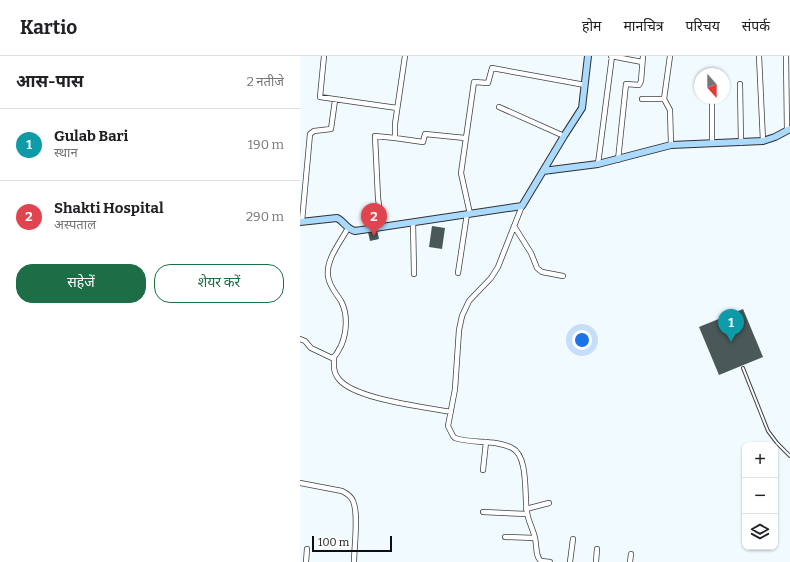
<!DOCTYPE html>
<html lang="hi">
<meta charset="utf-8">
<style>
:root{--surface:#fff;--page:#f6f6f6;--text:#202124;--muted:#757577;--line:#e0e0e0;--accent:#1d6e47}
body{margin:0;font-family:Bitter,"Noto Sans Devanagari",serif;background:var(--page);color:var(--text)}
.controls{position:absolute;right:12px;bottom:12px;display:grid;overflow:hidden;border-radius:8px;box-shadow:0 1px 3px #0004}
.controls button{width:36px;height:36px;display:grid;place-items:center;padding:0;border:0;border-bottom:1px solid var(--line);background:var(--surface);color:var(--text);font:20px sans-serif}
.compass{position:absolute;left:394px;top:12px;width:36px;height:36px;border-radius:50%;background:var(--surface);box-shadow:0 1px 3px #0004;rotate:159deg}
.scale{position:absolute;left:12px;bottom:10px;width:80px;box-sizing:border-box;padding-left:4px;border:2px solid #0e0e0e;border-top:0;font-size:11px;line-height:14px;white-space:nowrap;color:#0e0e0e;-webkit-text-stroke:3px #fff;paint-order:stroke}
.you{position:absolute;left:282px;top:284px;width:14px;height:14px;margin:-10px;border:3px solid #fff;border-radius:50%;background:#1a73e8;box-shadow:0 0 0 6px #1a73e833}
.badge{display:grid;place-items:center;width:26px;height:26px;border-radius:50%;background:var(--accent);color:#fff;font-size:13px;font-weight:700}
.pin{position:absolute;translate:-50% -33px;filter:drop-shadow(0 1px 2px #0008)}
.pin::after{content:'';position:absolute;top:21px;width:14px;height:12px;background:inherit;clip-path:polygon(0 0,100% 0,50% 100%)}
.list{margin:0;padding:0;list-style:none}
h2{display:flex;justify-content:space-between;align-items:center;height:52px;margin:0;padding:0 16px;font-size:17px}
h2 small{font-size:13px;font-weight:400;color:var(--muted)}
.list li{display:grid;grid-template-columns:26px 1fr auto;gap:12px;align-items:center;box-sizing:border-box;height:72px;padding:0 16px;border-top:1px solid var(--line)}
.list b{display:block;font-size:15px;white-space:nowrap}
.list p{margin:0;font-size:13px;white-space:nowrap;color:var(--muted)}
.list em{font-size:13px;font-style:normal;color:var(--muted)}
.actions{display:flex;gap:8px;padding:12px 16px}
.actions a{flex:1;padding:9px 0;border:1px solid var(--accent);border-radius:16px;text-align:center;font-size:14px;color:var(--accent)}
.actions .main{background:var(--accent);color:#fff}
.icon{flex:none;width:22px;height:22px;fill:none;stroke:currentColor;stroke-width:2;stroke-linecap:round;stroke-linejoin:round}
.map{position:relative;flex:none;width:490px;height:506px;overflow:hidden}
header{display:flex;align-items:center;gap:24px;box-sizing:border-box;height:56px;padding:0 20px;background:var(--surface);border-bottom:1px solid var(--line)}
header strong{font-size:19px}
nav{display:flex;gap:22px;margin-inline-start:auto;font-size:14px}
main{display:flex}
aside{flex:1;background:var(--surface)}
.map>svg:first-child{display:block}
.building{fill:#4a5857}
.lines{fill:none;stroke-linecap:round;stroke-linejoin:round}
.lane-casing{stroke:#414141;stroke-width:4}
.street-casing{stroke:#414141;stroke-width:6}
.secondary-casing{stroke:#303030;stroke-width:8}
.lane{stroke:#fff;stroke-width:2}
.street{stroke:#fff;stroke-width:4.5}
.secondary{stroke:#abdaff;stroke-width:6}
</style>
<header>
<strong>Kartio</strong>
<nav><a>होम</a><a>मानचित्र</a><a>परिचय</a><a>संपर्क</a></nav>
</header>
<main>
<aside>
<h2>आस-पास<small>2 नतीजे</small></h2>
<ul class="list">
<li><span class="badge" style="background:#0f9aa8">1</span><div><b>Gulab Bari</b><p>स्थान</p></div><em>190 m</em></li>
<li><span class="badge" style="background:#e0444e">2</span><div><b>Shakti Hospital</b><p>अस्पताल</p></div><em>290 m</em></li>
</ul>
<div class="actions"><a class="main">सहेजें</a><a>शेयर करें</a></div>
</aside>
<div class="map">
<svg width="490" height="506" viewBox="0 0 490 506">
<rect width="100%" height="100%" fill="#f0faff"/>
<!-- building -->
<path class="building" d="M 132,170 L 145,172 L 142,193 L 129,191 Z
M 77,174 L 79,183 L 70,185 L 68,176 Z
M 443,253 L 463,301 L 419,319 L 399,271 Z"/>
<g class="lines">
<defs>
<path id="lane" d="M 443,312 L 468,375 L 477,387 L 490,400"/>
<path id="street" d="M 24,0 L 20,41 L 97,52
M 311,0 L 342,6
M 370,0 L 364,43 L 370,54 L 371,89
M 459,0 L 463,85
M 486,0 L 487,74
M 440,28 L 441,87
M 412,42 L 412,87
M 342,43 L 364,43
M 199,51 L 264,80
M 95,82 L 123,86 L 125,78 L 165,82
M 318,104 L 326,28 L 339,29 L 341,25 L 343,0
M 298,108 L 312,0
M 222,150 L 198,211 L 191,222 L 169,245 L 162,260 L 159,274 L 155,333 L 148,370 L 153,380 L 155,382 C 173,388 195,383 212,392 C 229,400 224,441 227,456 C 228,465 233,473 235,482 C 237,490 235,500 241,505 L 250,506
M 170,158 L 161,117 L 174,26 L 188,27 L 192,12 L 285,29
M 2,165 L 10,78 L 14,75 L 31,73 L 35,44
M 113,166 L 114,218
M 214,170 L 231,197 L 237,212 L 242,216 L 263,220
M 82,171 L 78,142 L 75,80 L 95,82 L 95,68 L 105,0
M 158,217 L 167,158
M 0,283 L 5,285 L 11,292 L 32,302 C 37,300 38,294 41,290 C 47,276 48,258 41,245 C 36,237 29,230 28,220 C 26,203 40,187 48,172
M 34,301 C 34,309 33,316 38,322 C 52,343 125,351 151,356
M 183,414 L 186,386
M 0,427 L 42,435 C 46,437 51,440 53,445 C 59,457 54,492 54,506
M 226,453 L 249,447
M 183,456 L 227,458
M 205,481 L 235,482
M 6,506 L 7,493
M 270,506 L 273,483
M 296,506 L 297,493
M 330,506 L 331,498"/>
<path id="secondary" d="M 243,115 L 264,80 L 282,52 L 288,0
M 0,166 L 37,162 C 44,165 46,173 55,175 L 222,150 L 243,115 L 298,108 L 371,89 L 463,85 L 475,81 L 490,73"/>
</defs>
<!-- lane casing -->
<use href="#lane" class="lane-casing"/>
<!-- street casing -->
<use href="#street" class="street-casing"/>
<!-- secondary casing -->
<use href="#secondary" class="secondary-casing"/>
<!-- lane -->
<use href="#lane" class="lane"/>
<!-- street -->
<use href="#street" class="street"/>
<!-- secondary -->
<use href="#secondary" class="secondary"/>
</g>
</svg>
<div class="controls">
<button>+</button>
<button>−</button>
<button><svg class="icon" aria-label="layers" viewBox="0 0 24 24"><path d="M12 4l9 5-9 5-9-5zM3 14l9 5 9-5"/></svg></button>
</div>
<svg class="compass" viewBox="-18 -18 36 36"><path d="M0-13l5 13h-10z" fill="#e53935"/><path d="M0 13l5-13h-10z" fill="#757577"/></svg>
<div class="scale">100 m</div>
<div class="you"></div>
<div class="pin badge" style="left:431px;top:286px;background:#0f9aa8">1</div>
<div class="pin badge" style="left:74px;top:180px;background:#e0444e">2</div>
</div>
</main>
